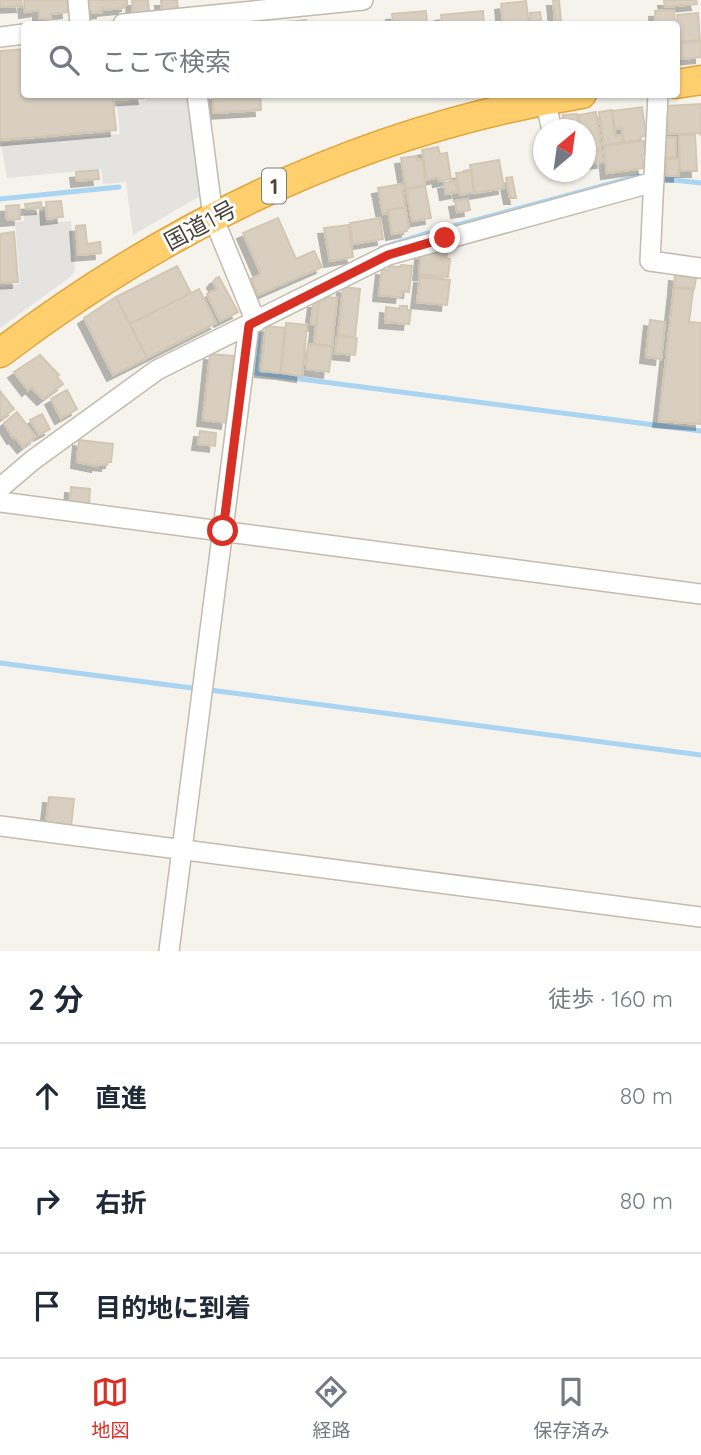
<!DOCTYPE html>
<html lang="ja">
<meta charset="utf-8">
<style>
:root{--surface:#fff;--page:#f2f2f3;--text:#1f2937;--muted:#747a83;--line:#e0e1e3;--accent:#d93025}
body{margin:0;font-family:Quicksand,"Noto Sans JP",sans-serif;background:var(--page);color:var(--text)}
.compass{position:absolute;left:533px;top:119px;width:63px;height:63px;border-radius:50%;background:var(--surface);box-shadow:0 2px 5px #0004;rotate:29deg}
.stop{position:absolute;width:21px;height:21px;margin:-16px;border:5px solid #d93025;border-radius:50%;background:#fff}
.stop.end{background:#d93025;border-color:#fff;box-shadow:0 2px 7px #0008}
.list{margin:0;padding:0;list-style:none}
h2{display:flex;justify-content:space-between;align-items:center;height:91px;margin:0;padding:0 28px;font-size:30px}
h2 small{font-size:23px;font-weight:400;color:var(--muted)}
.list li{display:grid;grid-template-columns:46px 1fr auto;gap:21px;align-items:center;box-sizing:border-box;height:105px;padding:0 28px;border-top:2px solid var(--line)}
.list b{display:block;font-size:26px;white-space:nowrap}
.list em{font-size:23px;font-style:normal;color:var(--muted)}
.icon{flex:none;width:38px;height:38px;fill:none;stroke:currentColor;stroke-width:2;stroke-linecap:round;stroke-linejoin:round}
.map{position:relative;flex:none;width:701px;height:951px;overflow:hidden}
.search{position:absolute;background:var(--surface);box-shadow:0 2px 5px #0004;left:21px;right:21px;top:21px;height:77px;display:flex;align-items:center;gap:18px;box-sizing:border-box;padding:0 24px;border-radius:7px;color:var(--muted);font-size:26px}
.sheet{height:406px;background:var(--surface)}
nav{display:flex;justify-content:space-around;align-items:center;box-sizing:border-box;height:98px;border-top:2px solid var(--line);background:var(--surface);font-size:19px;color:var(--muted)}
nav a{display:grid;justify-items:center;gap:4px}
nav .on{color:var(--accent)}
.map>svg:first-child{display:block}
.parking{fill:#e5e3e0}
.lines{fill:none;stroke-linecap:round;stroke-linejoin:round}
.stream{stroke:#a9d4f2;stroke-width:5}
.building{fill:#d8cfc1;stroke:#d3c7b4;stroke-width:2;filter:url(#shadow)}
.minor-casing{stroke:#c2bbae;stroke-width:22}
.highway-casing{stroke:#e0a43c;stroke-width:31}
.minor{stroke:#fff;stroke-width:19}
.highway{stroke:#ffcf6e;stroke-width:28}
.route{stroke:#d93025;stroke-width:9}
.labels{text-anchor:middle;dominant-baseline:central;stroke-width:6;stroke-linejoin:round;paint-order:stroke}
.shield{fill:#fff;stroke:#817c74;stroke-width:2}
.shield-label{font-size:21px;font-weight:bold;fill:#4b4439}
.street-label{font-size:23px;fill:#4b4439;stroke:#fff}
</style>
<div class="map">
<svg width="701" height="951" viewBox="0 0 701 951">
<defs>
<filter id="shadow"><feDropShadow dx="-6" dy="6" stdDeviation="0" flood-color="#0004"/></filter>
</defs>
<rect width="100%" height="100%" fill="#f6f3ec"/>
<!-- parking -->
<path class="parking" d="M 146,95 L 189,95 L 200,196 L 133,235 L 126,182 L 103,184 L 101,169 L 7,178 L 1,143 L 120,134 L 117,104 L 146,101 Z
M 45,212 L 46,223 L 71,221 L 75,268 L 73,275 L 0,328 L 0,287 L 20,284 L 15,222 L 24,221 L 24,214 Z"/>
<g class="lines">
<!-- stream -->
<path class="stream" d="M 665,179 L 701,183
M 0,199 L 119,187
M 435,231 L 639,176
M 381,248 L 428,233
M 259,332 L 255,373 L 701,431
M 0,663 L 192,688
M 210,690 L 701,755"/>
</g>
<!-- building -->
<path class="building" d="M 0,0 L 21,0 L 22,6 L 0,7 Z
M 24,0 L 67,0 L 68,12 L 50,14 L 51,18 L 39,19 L 39,10 L 25,12 Z
M 88,0 L 127,0 L 127,5 L 123,6 L 124,8 L 103,10 L 102,7 L 102,12 L 92,13 L 92,11 L 89,11 Z
M 132,0 L 148,0 L 149,11 L 133,13 Z
M 161,0 L 177,0 L 178,10 L 162,11 Z
M 553,0 L 559,0 L 561,20 L 555,21 Z
M 664,0 L 696,0 L 697,4 L 665,7 Z
M 526,1 L 529,24 L 503,24 L 501,4 Z
M 674,10 L 675,24 L 656,24 L 655,11 Z
M 426,11 L 427,24 L 397,24 L 397,21 L 393,21 L 392,14 Z
M 483,11 L 484,24 L 442,24 L 441,15 Z
M 540,12 L 542,24 L 531,24 L 530,13 Z
M 698,13 L 700,40 L 679,42 L 677,15 Z
M 306,20 L 306,24 L 278,24 L 278,23 Z
M 701,41 L 701,57 L 681,59 L 680,43 Z
M 24,49 L 24,94 L 143,94 L 144,98 L 113,100 L 116,130 L 0,140 L 0,51 Z
M 213,94 L 260,94 L 261,110 L 214,113 Z
M 701,104 L 701,136 L 700,133 L 668,134 L 667,106 Z
M 642,107 L 646,136 L 640,137 L 641,140 L 624,142 L 622,128 L 615,129 L 612,111 Z
M 612,110 L 615,136 L 622,135 L 623,142 L 604,145 L 599,112 Z
M 596,112 L 601,149 L 586,151 L 586,130 L 581,130 L 579,115 Z
M 577,114 L 579,130 L 561,130 L 558,120 L 563,119 L 563,115 Z
M 679,135 L 695,135 L 697,171 L 680,171 Z
M 676,137 L 676,157 L 664,158 L 666,138 Z
M 644,141 L 646,154 L 642,155 L 644,168 L 607,173 L 604,146 Z
M 438,147 L 440,154 L 447,153 L 451,179 L 439,181 L 438,177 L 427,180 L 422,150 Z
M 601,150 L 603,162 L 586,164 L 586,152 Z
M 416,156 L 417,160 L 423,159 L 425,185 L 406,189 L 401,158 Z
M 666,159 L 679,159 L 679,176 L 667,176 Z
M 499,160 L 504,188 L 475,193 L 470,165 Z
M 98,170 L 99,179 L 77,181 L 76,172 Z
M 471,171 L 474,192 L 460,195 L 456,173 Z
M 512,177 L 516,198 L 510,198 L 506,178 Z
M 455,181 L 457,192 L 446,194 L 444,183 Z
M 402,184 L 405,207 L 387,210 L 388,213 L 383,214 L 378,188 Z
M 425,186 L 431,218 L 412,221 L 406,189 Z
M 468,199 L 470,210 L 457,212 L 455,201 Z
M 61,201 L 63,217 L 47,219 L 46,202 Z
M 41,202 L 42,208 L 26,209 L 25,204 Z
M 19,205 L 20,219 L 7,220 L 6,206 Z
M 405,207 L 409,228 L 406,229 L 407,231 L 392,234 L 388,210 Z
M 278,218 L 296,259 L 314,251 L 322,267 L 258,295 L 251,279 L 261,274 L 243,233 Z
M 380,218 L 383,239 L 353,244 L 350,223 Z
M 85,225 L 87,244 L 100,242 L 101,253 L 78,255 L 76,226 Z
M 348,225 L 353,257 L 330,261 L 324,228 Z
M 14,232 L 18,282 L 0,283 L 0,234 Z
M 448,249 L 446,258 L 450,259 L 448,277 L 419,274 L 421,254 Z
M 401,265 L 412,266 L 409,292 L 402,291 L 401,297 L 379,295 L 382,269 L 389,270 L 389,266 L 400,267 Z
M 177,266 L 191,293 L 130,324 L 116,297 Z
M 675,275 L 696,278 L 694,289 L 674,286 Z
M 219,277 L 238,312 L 220,321 L 207,294 L 217,289 L 213,282 L 216,278 Z
M 420,277 L 450,280 L 447,305 L 417,302 Z
M 343,287 L 360,289 L 355,337 L 338,335 Z
M 674,288 L 693,290 L 689,322 L 701,323 L 701,424 L 659,421 Z
M 199,289 L 216,323 L 147,358 L 130,324 Z
M 116,297 L 147,358 L 113,375 L 84,318 Z
M 325,297 L 337,298 L 332,346 L 314,344 L 319,300 L 325,301 Z
M 314,302 L 318,302 L 316,325 L 311,324 Z
M 400,306 L 407,306 L 407,310 L 411,310 L 409,324 L 385,322 L 386,307 L 399,309 Z
M 650,320 L 665,322 L 661,359 L 646,357 Z
M 286,323 L 307,325 L 302,376 L 281,373 Z
M 266,326 L 285,328 L 280,373 L 261,371 Z
M 337,336 L 357,338 L 355,355 L 335,353 Z
M 308,344 L 332,347 L 329,372 L 306,369 Z
M 210,354 L 234,356 L 227,423 L 203,420 Z
M 40,355 L 59,375 L 57,377 L 63,384 L 43,399 L 31,387 L 28,390 L 14,372 Z
M 67,390 L 77,409 L 61,418 L 51,399 Z
M 0,391 L 14,409 L 2,418 L 0,416 Z
M 17,412 L 36,437 L 23,447 L 15,437 L 13,438 L 4,423 Z
M 42,414 L 50,429 L 39,435 L 30,420 Z
M 200,431 L 216,433 L 215,446 L 198,444 Z
M 79,440 L 113,444 L 111,462 L 108,462 L 107,465 L 97,464 L 97,466 L 77,462 Z
M 71,487 L 90,489 L 89,505 L 70,503 Z
M 49,797 L 74,799 L 71,827 L 46,824 Z"/>
<g class="lines">
<defs>
<path id="minor" d="M 78,0 L 80,24
M 123,24 L 363,0
M 0,37 L 24,34
M 197,94 L 213,217 L 256,322
M 658,94 L 650,261 L 701,268
M 545,100 L 552,130
M 0,488 L 33,460 L 157,370 L 388,255 L 654,182
M 0,502 L 701,594
M 0,826 L 701,917
M 169,951 L 249,325"/>
<path id="highway" d="M 676,84 L 701,80
M 0,353 C 174,221 365,129 582,94"/>
</defs>
<!-- minor casing -->
<use href="#minor" class="minor-casing"/>
<!-- highway casing -->
<use href="#highway" class="highway-casing"/>
<!-- minor -->
<use href="#minor" class="minor"/>
<!-- highway -->
<use href="#highway" class="highway"/>
</g>
<g class="lines">
<!-- route -->
<path class="route" d="M 223,531 L 249,325 L 388,255 L 445,238"/>
</g>
<g class="labels">
<!-- shield labels -->
<rect class="shield" x="262" y="168.5" width="24" height="35" rx="5"/>
<g class="shield-label">
<text x="274" y="186">1</text>
</g>
<!-- street labels -->
<g class="street-label">
<text transform="translate(200 225) rotate(-28)">国道1号</text>
</g>
</g>
</svg>
<svg class="compass" viewBox="-18 -18 36 36"><path d="M0-13l5 13h-10z" fill="#e53935"/><path d="M0 13l5-13h-10z" fill="#747a83"/></svg>
<div class="stop" style="left:223px;top:531px"></div>
<div class="stop end" style="left:445px;top:238px"></div>
<div class="search"><svg class="icon" aria-label="search" viewBox="0 0 24 24"><circle cx="10" cy="10" r="6"/><path d="M15 15l6 6"/></svg>ここで検索</div>
</div>
<section class="sheet">
<h2>2 分<small>徒歩 · 160 m</small></h2>
<ul class="list">
<li><svg class="icon" aria-label="ahead" viewBox="0 0 24 24"><path d="M12 20V5M6 11l6-6 6 6"/></svg><div><b>直進</b></div><em>80 m</em></li>
<li><svg class="icon" aria-label="right" viewBox="0 0 24 24"><path d="M7 20v-9h11M14 6l5 5-5 5"/></svg><div><b>右折</b></div><em>80 m</em></li>
<li><svg class="icon" aria-label="arrive" viewBox="0 0 24 24"><path d="M6 21V4h12l-3 4 3 4H6"/></svg><div><b>目的地に到着</b></div></li>
</ul>
</section>
<nav>
<a class="on"><svg class="icon" aria-label="map" viewBox="0 0 24 24"><path d="M3 6l6-2 6 2 6-2v14l-6 2-6-2-6 2zM9 4v14M15 6v14"/></svg>地図</a>
<a><svg class="icon" aria-label="directions" viewBox="0 0 24 24"><path d="M12 3l9 9-9 9-9-9zM9 14v-3h6M13 9l2 2-2 2"/></svg>経路</a>
<a><svg class="icon" aria-label="saved" viewBox="0 0 24 24"><path d="M7 4h10v16l-5-4-5 4z"/></svg>保存済み</a>
</nav>
